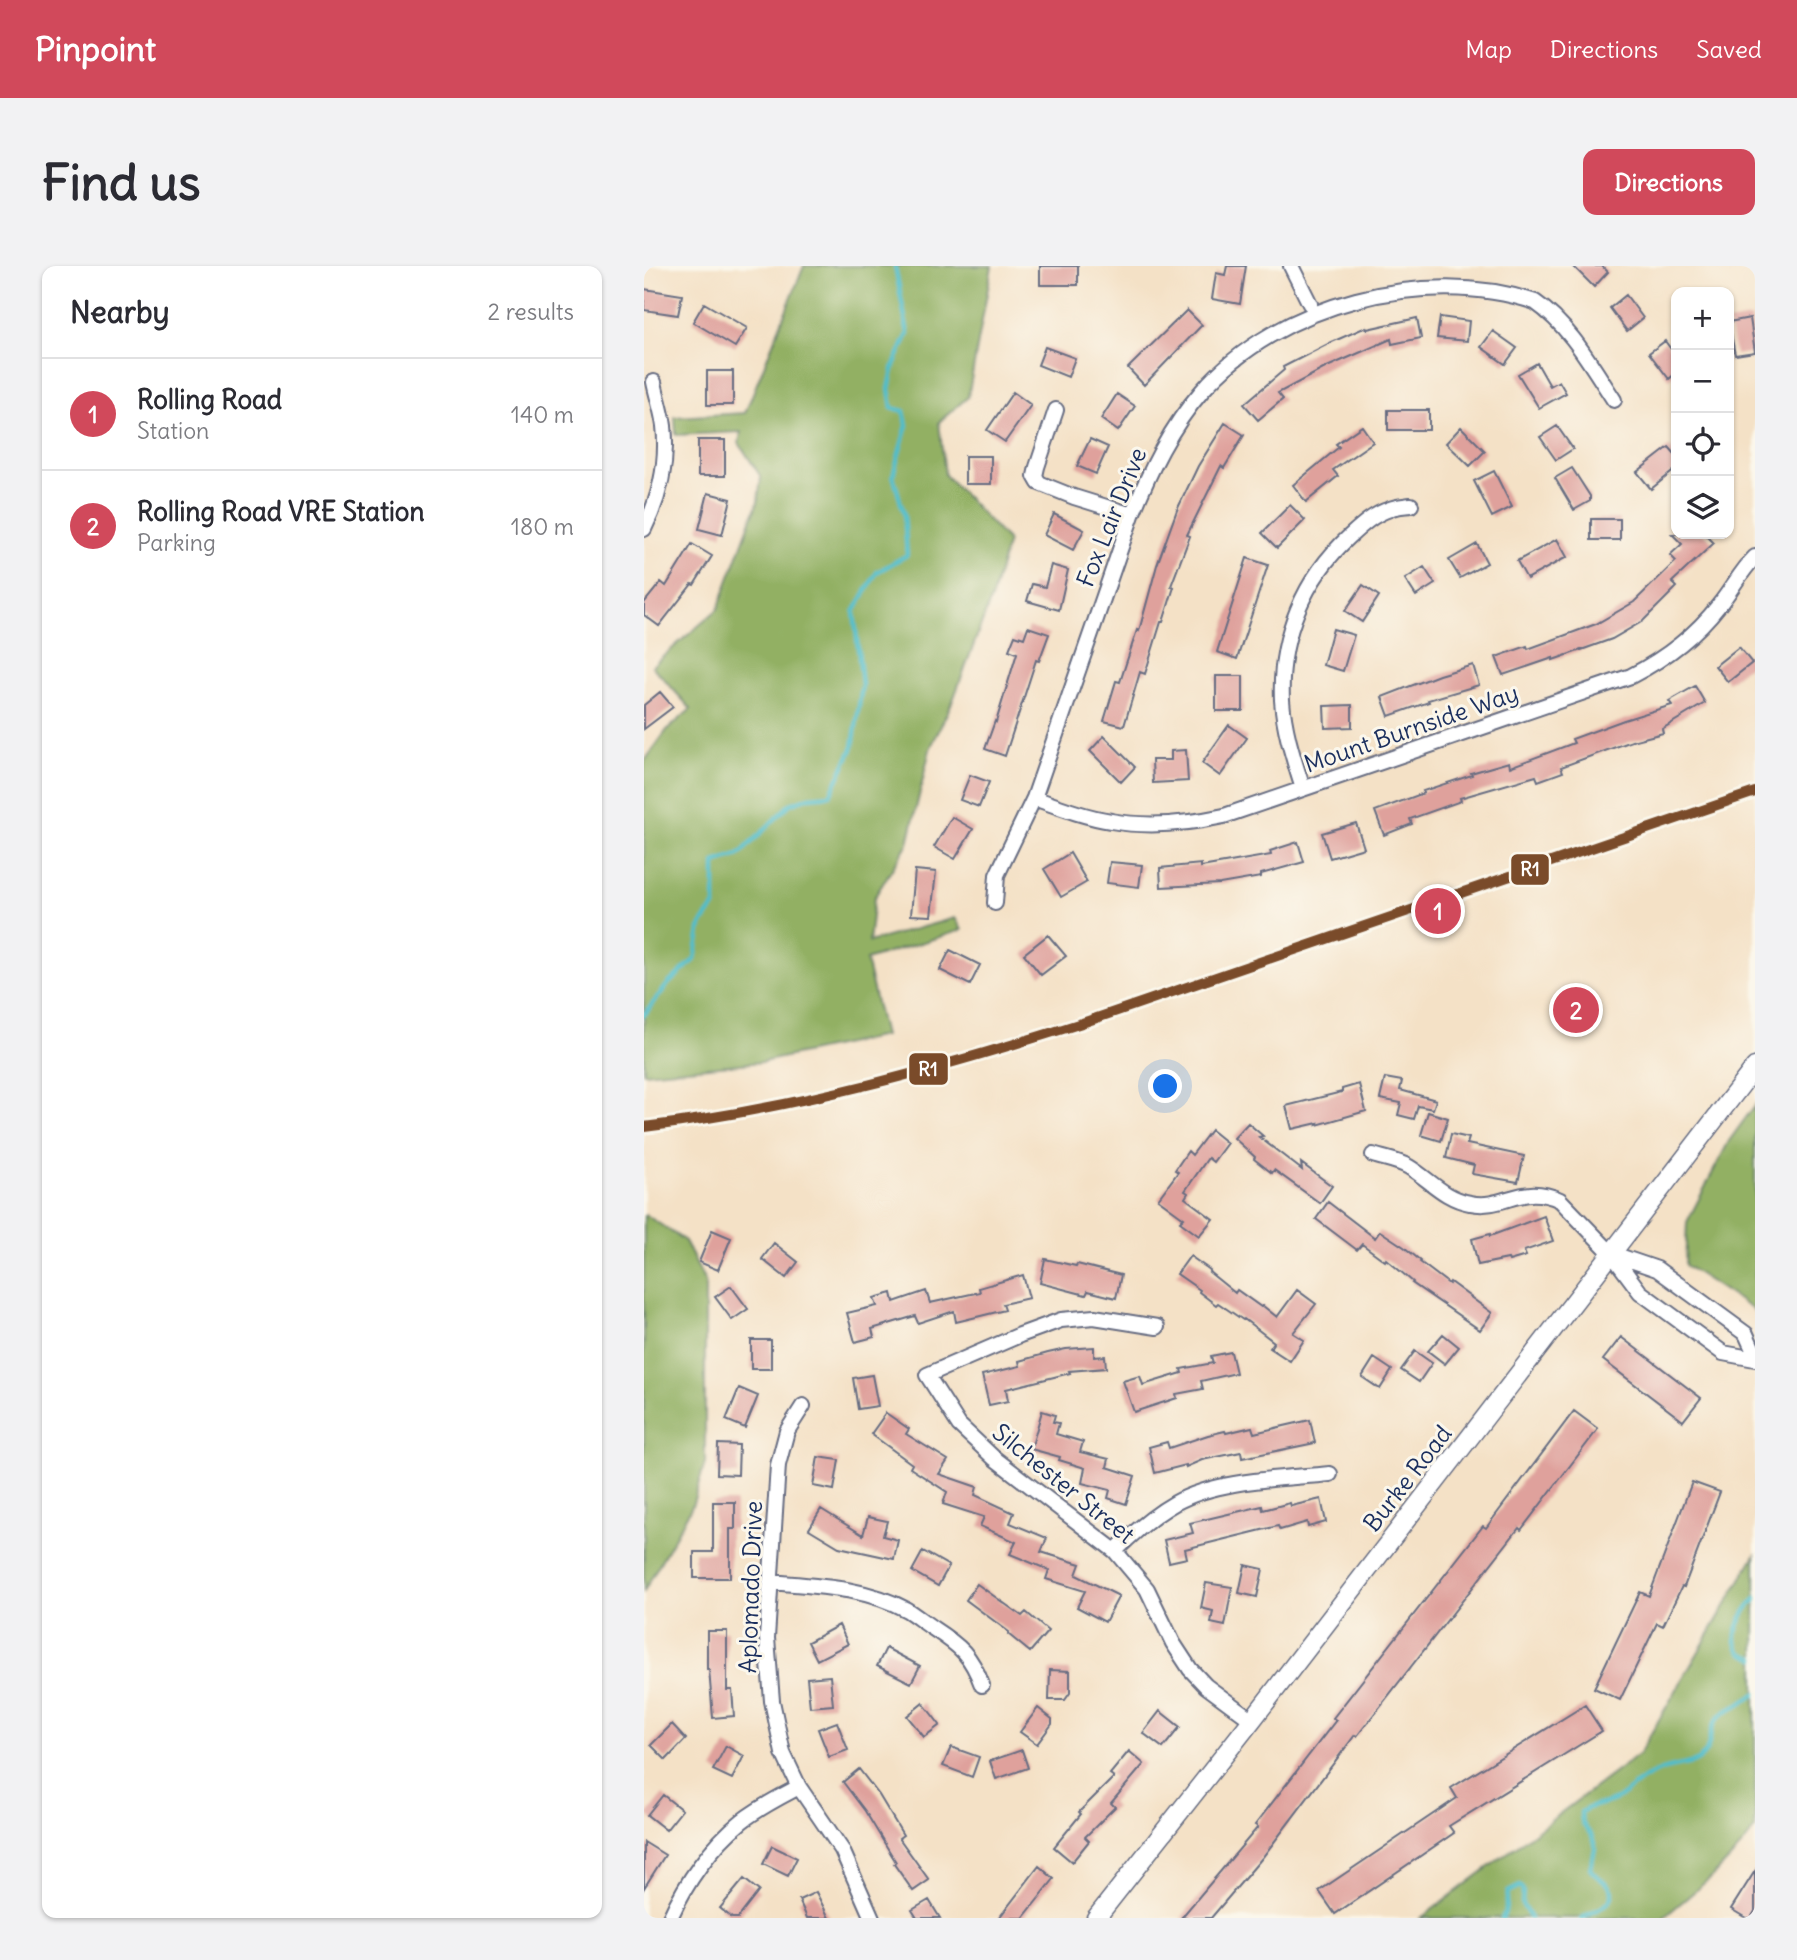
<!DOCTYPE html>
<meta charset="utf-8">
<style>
:root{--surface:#fff;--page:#f2f2f3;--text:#2b2b33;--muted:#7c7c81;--line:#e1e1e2;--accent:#d1495b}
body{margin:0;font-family:Delius,sans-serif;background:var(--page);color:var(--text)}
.controls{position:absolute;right:21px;top:21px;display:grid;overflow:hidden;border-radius:14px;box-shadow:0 2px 5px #0004}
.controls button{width:63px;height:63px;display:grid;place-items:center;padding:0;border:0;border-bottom:2px solid var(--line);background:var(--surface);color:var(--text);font:35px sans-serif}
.you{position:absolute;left:522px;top:821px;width:24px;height:24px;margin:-18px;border:5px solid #fff;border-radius:50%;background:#1a73e8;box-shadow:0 0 0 10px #1a73e833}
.badge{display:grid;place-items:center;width:46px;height:46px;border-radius:50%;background:var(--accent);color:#fff;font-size:23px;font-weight:700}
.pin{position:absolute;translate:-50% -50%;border:4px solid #fff;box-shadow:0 2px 7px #0006}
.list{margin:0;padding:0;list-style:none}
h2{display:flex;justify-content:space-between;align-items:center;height:91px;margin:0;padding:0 28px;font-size:30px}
h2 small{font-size:23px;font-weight:400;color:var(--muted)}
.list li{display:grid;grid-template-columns:46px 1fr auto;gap:21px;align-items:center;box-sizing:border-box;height:112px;padding:0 28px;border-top:2px solid var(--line)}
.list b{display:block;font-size:26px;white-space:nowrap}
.list p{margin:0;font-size:23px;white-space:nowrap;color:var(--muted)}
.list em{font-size:23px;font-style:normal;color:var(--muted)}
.icon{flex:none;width:38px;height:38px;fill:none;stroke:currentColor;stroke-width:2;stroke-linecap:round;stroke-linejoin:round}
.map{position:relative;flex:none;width:1111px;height:1652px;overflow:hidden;border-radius:14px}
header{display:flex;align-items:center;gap:42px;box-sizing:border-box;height:98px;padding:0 35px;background:var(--accent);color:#fff}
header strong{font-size:33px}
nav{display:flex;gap:38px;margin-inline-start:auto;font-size:24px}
.intro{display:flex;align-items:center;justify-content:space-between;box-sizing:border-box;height:168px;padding:0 42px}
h1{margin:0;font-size:49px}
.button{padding:18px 32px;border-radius:14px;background:var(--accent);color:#fff;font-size:24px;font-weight:700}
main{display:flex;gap:42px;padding:0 42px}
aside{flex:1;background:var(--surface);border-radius:14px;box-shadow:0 2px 5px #0004}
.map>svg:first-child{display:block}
.forest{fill:#92b063;stroke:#567060;stroke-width:2}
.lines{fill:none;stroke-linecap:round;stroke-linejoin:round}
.stream{stroke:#50bdcb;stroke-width:4.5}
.building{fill:#dfa19c}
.minor-casing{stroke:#676d82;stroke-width:18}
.tertiary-casing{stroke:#676d82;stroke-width:21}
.minor{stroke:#fff;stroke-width:14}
.tertiary{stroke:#fff;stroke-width:18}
.rail-1-casing{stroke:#fbf7ec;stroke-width:16}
.rail-1{stroke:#7a4b2a;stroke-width:10}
.labels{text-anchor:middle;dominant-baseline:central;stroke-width:6;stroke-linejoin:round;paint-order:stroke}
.street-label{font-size:24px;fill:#1b2f5e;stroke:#fbf7ec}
.line-badge{stroke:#fbf7ec;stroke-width:2.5}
.badge-label{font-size:19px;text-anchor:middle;font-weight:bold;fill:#fff}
</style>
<header>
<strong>Pinpoint</strong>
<nav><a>Map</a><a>Directions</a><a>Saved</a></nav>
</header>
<div class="intro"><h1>Find us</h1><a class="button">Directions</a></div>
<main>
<aside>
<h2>Nearby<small>2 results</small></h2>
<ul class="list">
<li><span class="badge">1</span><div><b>Rolling Road</b><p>Station</p></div><em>140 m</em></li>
<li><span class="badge">2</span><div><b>Rolling Road VRE Station</b><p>Parking</p></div><em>180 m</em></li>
</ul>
</aside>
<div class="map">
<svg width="1111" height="1652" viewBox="0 0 1111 1652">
<rect width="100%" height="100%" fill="#fbf7ec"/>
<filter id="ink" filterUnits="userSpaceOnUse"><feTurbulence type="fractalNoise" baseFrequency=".0143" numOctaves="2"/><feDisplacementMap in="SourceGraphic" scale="14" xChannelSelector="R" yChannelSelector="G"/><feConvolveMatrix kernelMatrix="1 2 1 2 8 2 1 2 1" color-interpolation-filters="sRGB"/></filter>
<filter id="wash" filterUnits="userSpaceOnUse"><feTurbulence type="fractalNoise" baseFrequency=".00686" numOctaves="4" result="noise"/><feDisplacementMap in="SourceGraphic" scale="28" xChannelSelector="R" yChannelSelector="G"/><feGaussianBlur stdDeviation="1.57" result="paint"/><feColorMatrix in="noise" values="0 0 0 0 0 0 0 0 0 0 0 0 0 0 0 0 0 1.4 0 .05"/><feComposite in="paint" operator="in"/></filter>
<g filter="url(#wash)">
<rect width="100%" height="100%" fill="#f4e1c6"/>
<!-- forest -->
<path class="forest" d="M 160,0 L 348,0 L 324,131 L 295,156 L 301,209 L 364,275 L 348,330 L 309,434 L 286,483 L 264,577 L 230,632 L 225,676 L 311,652 L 318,664 L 222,694 L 240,770 L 118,796 L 0,807 L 0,496 L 23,464 L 47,443 L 8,400 L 74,343 L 114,235 L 117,211 L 95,177 L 97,166 L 32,169 L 31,151 L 101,147 Z
M 1111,839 L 1111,1045 L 1041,999 L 1043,956 L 1085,875 Z
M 2,949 L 41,975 L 61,1016 L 61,1197 L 48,1240 L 0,1325 L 0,950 Z
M 1111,1289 L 1111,1563 C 1086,1598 1052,1624 1019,1652 L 777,1652 L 995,1488 Z"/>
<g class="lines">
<!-- stream -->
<path class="stream" d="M 0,749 L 24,718 L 51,693 L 57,659 L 71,639 L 71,597 L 95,589 L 146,538 L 165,531 L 186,529 L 209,481 L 218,419 L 210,346 L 233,306 L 263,289 L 260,248 L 249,209 L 263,159 L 260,145 L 248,142 L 245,123 L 250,99 L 264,68 L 251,0
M 1111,1333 C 1101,1344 1084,1369 1096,1385 C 1099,1389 1106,1390 1111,1392
M 858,1652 L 861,1646 L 864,1626 L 876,1620 L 879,1624 L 878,1638 L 886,1652
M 938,1652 C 948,1645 981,1636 963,1618 C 957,1613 951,1610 946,1603 C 947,1595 952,1586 951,1578 C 950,1565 937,1566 937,1546 C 948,1538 961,1539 973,1533 C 979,1530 984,1524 990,1520 C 998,1513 1008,1508 1018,1504 C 1029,1500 1046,1499 1054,1494 C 1069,1485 1063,1467 1072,1455 C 1081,1442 1099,1439 1111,1428"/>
</g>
<g id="blocks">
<!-- building -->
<path class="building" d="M 396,0 L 434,0 L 434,19 L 396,19 Z
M 583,0 L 602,0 L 596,38 L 568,33 L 572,7 L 581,9 Z
M 929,0 L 958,0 L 964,6 L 950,21 Z
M 0,23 L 38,29 L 34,49 L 0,44 Z
M 982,29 L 999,52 L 983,65 L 966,42 Z
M 60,37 L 103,62 L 91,81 L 49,56 Z
M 543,44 L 558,59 L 500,119 L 484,102 Z
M 796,51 L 825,55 L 823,75 L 793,72 Z
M 773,52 L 777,72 L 748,78 L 747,73 L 683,101 L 634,127 L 639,133 L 614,154 L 600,138 L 640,104 L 639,101 L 688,76 L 722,61 L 723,63 Z
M 1106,52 L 1111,86 L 1091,89 L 1085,56 Z
M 849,65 L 873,82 L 861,98 L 837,81 Z
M 1021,75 L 1032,90 L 1032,107 L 1025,113 L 1005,87 Z
M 401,81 L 431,92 L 424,111 L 394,99 Z
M 893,97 L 906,120 L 915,115 L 922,127 L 895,142 L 874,108 Z
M 63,105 L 89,105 L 89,139 L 63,139 Z
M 369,126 L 387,139 L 361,176 L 343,164 Z
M 473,128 L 491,140 L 474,165 L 457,153 Z
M 744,144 L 785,144 L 785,164 L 744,164 Z
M 581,157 L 600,169 L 580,202 L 577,200 L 543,269 L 546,270 L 527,320 L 530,321 L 519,356 L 517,356 L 501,408 L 496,406 L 480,460 L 460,455 L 472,415 L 476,416 L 493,364 L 495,365 L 513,299 L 533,244 L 554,200 Z
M 718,160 L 729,176 L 689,204 L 694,210 L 662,236 L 649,219 L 695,181 L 692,178 Z
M 913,160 L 929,183 L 912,194 L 896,171 Z
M 817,161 L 841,185 L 826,200 L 802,177 Z
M 446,173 L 464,181 L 452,208 L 433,200 Z
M 54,174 L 81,174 L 81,210 L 54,210 Z
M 1025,181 L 1032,189 L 1032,203 L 1007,223 L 993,206 Z
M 321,190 L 347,190 L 347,218 L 321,218 Z
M 928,202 L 946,230 L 946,235 L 930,244 L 911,212 Z
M 850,205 L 868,241 L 848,251 L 830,215 Z
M 64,227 L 87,233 L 78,269 L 55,263 Z
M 646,239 L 661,254 L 633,282 L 618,267 Z
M 410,248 L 440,264 L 429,284 L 400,269 Z
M 947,253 L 976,253 L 976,274 L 947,274 Z
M 1028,268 L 1061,268 L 1070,277 L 1028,316 L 1033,321 L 999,355 L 968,373 L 909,394 L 909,392 L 859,409 L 852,391 L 883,380 L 884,383 L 952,358 L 990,336 L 1032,295 L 1026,289 L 1038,278 Z
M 913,273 L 923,291 L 883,313 L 873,295 Z
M 48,278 L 68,290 L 50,319 L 48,318 L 15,360 L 0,349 L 0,337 L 17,316 L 22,320 Z
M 833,278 L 843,297 L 816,312 L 805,294 Z
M 603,292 L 624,299 L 593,393 L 573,386 Z
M 407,299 L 424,304 L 415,344 L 383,335 L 388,318 L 401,321 Z
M 780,301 L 791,318 L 772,330 L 761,313 Z
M 719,319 L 735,330 L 718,356 L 701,345 Z
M 384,361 L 405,368 L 395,395 L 392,394 L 361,490 L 341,483 L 351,455 L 352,456 L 373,387 L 365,384 L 371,369 L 380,372 Z
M 689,363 L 710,369 L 699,405 L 679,399 Z
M 1095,381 L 1108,397 L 1084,416 L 1071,400 Z
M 829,399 L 835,419 L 784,434 L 785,436 L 745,450 L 738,431 L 795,409 Z
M 572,410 L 599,410 L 599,445 L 572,445 Z
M 1051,420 L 1061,437 L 1018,463 L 1019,467 L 988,475 L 917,501 L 919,506 L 894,515 L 892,510 L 816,532 L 817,535 L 766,553 L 768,558 L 740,569 L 731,545 L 780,527 L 779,525 L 828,509 L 827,507 L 865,496 L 866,501 L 930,477 L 928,473 L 980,454 L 1028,439 L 1025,435 Z
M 16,426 L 29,441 L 0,463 L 0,439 Z
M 708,439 L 708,461 L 681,462 L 680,440 Z
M 585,459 L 603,472 L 576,510 L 558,497 Z
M 460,470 L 491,501 L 477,516 L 446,485 Z
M 542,484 L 544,515 L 509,517 L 508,494 L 527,494 L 527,485 Z
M 326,509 L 345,516 L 335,541 L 316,534 Z
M 308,551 L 329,563 L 311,593 L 290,581 Z
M 712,557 L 720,582 L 686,592 L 678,567 Z
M 654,576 L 660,596 L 617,608 L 617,611 L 576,618 L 517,621 L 516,602 L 557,598 L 557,601 L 627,589 L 626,585 Z
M 426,587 L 443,616 L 417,631 L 400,603 Z
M 466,596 L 498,599 L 495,621 L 463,617 Z
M 271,604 L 292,606 L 287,650 L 267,649 Z
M 795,641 L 801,659 L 784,664 L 778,647 Z
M 404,669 L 422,690 L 397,709 L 380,688 Z
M 306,684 L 336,699 L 326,719 L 296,704 Z
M 741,812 L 758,815 L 756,824 L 792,834 L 789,843 L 774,840 L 770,853 L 754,849 L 757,837 L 736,833 Z
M 715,818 L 722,845 L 673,859 L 674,857 L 648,863 L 642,840 L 698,826 L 698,823 Z
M 784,846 L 804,852 L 797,875 L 777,869 Z
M 604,857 L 619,870 L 615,871 L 658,904 L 657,897 L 688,920 L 676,937 L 630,904 L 628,907 L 610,893 L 611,891 L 590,872 Z
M 567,864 L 583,877 L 569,896 L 564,892 L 541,925 L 544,927 L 541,932 L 569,953 L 555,970 L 536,956 L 540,952 L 514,933 L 534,906 L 531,904 L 544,885 L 548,889 Z
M 807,868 L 825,872 L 823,878 L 880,890 L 874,916 L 828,908 L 830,899 L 802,892 Z
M 684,936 L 731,972 L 736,965 L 760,981 L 777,995 L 776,996 L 805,1018 L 806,1016 L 848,1047 L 836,1064 L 768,1017 L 769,1016 L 742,993 L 741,995 L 718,978 L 713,984 L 672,953 Z
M 900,950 L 909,975 L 880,985 L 882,990 L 865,995 L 864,993 L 834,999 L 828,973 L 846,968 L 846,970 Z
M 68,964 L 87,972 L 74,1004 L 55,996 Z
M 130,977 L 154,996 L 142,1012 L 118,993 Z
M 546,990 L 566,1004 L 565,1006 L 591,1027 L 593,1024 L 617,1041 L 619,1040 L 633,1051 L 653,1024 L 672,1038 L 649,1067 L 660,1074 L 646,1095 L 626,1082 L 630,1076 L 600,1053 L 599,1054 L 574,1037 L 572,1039 L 555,1026 L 556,1024 L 533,1008 Z
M 401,993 L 432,1000 L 433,998 L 477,1009 L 472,1032 L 444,1025 L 442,1029 L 396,1017 Z
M 379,1009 L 385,1032 L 359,1038 L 361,1044 L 312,1056 L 310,1045 L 274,1057 L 271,1050 L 228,1063 L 230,1071 L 211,1076 L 203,1047 L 233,1040 L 230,1032 L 248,1027 L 250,1036 L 282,1025 L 286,1037 L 336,1026 L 335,1022 Z
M 87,1020 L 104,1043 L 88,1054 L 71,1031 Z
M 799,1068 L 815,1081 L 801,1098 L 784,1085 Z
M 977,1071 L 1057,1132 L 1039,1155 L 959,1094 Z
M 107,1074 L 127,1074 L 127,1103 L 107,1103 Z
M 450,1081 L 450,1091 L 461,1090 L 462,1102 L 425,1105 L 426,1107 L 362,1123 L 364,1135 L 345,1139 L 338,1109 L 376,1100 L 375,1095 L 404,1087 L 422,1083 Z
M 771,1085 L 788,1097 L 775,1116 L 757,1104 Z
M 587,1086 L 592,1107 L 557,1115 L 559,1123 L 532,1128 L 533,1132 L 490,1146 L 479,1115 L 496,1110 L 499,1119 L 538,1107 L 537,1103 L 569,1097 L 567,1090 Z
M 730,1092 L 748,1104 L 736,1123 L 718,1111 Z
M 228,1109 L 234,1140 L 214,1143 L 209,1112 Z
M 95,1122 L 114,1130 L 101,1162 L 82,1154 Z
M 398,1145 L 411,1149 L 409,1156 L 415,1157 L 412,1168 L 439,1176 L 436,1186 L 465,1193 L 463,1201 L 491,1210 L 482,1238 L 464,1232 L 466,1224 L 438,1217 L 441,1202 L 415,1194 L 416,1191 L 387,1183 Z
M 930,1145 L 954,1163 L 877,1264 L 875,1262 L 713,1470 L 711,1469 L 618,1592 L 567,1652 L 537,1652 L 614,1561 L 611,1559 L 692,1454 L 689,1452 L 839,1260 L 842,1262 Z
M 242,1147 L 265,1163 L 262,1168 L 304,1194 L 295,1208 L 333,1221 L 331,1229 L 370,1247 L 366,1257 L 403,1272 L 397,1286 L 436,1298 L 432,1309 L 475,1330 L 461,1356 L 433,1341 L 441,1325 L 402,1313 L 405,1304 L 366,1288 L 372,1276 L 336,1260 L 340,1251 L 299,1238 L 303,1226 L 266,1202 L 268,1198 L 227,1168 Z
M 666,1154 L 671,1177 L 598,1192 L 597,1186 L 558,1194 L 542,1201 L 542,1199 L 511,1207 L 505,1181 L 523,1176 L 525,1182 L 564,1169 L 581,1165 L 582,1167 L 608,1161 L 610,1167 Z
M 74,1178 L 95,1179 L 94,1209 L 73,1208 Z
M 174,1191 L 195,1194 L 190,1224 L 169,1220 Z
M 1048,1216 L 1076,1226 L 1040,1321 L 1038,1320 L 1019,1360 L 1013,1357 L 976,1434 L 950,1422 L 996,1326 L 1005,1330 Z
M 677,1233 L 682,1256 L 664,1261 L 663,1256 L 636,1264 L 634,1260 L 541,1283 L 543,1292 L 525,1296 L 520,1274 L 549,1267 L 546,1257 L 618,1240 L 619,1244 L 646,1237 L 647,1240 Z
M 69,1236 L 91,1236 L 91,1263 L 86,1263 L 86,1312 L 50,1312 L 50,1286 L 69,1286 Z
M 177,1243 L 219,1269 L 224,1251 L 243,1255 L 239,1270 L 254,1274 L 250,1293 L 195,1281 L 165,1263 Z
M 279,1285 L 305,1300 L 294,1320 L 268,1305 Z
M 601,1299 L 619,1303 L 613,1331 L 595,1327 Z
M 562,1317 L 588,1321 L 581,1360 L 567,1357 L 569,1345 L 557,1342 Z
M 333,1318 L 378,1350 L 382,1346 L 404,1365 L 386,1386 L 364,1368 L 365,1366 L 322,1334 Z
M 195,1359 L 204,1378 L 173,1394 L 164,1376 Z
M 63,1365 L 83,1365 L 83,1424 L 88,1424 L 90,1450 L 69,1452 L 65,1403 L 63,1403 Z
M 242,1382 L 276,1400 L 267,1417 L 233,1400 Z
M 406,1404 L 426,1405 L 426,1427 L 421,1434 L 405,1434 Z
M 186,1410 L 189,1439 L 166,1441 L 163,1412 Z
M 279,1437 L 296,1459 L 280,1471 L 263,1450 Z
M 941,1439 L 958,1465 L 805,1560 L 810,1567 L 691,1648 L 675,1625 L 813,1532 L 807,1522 Z
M 394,1442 L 408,1453 L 408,1458 L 393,1478 L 376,1466 Z
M 516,1445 L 536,1461 L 519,1482 L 499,1467 Z
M 193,1456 L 204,1484 L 185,1491 L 174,1463 Z
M 28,1458 L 42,1473 L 22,1494 L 7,1479 Z
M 82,1480 L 100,1490 L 88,1513 L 69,1504 Z
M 307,1481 L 335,1491 L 328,1511 L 299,1500 Z
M 378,1484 L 384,1502 L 352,1513 L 346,1495 Z
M 485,1485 L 500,1498 L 467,1537 L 471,1541 L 441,1571 L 445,1575 L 428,1596 L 410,1581 L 437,1548 L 435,1546 L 470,1511 L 466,1508 Z
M 215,1503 L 235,1529 L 259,1569 L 255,1572 L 285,1614 L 269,1625 L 250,1598 L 252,1596 L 221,1545 L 199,1516 Z
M 19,1529 L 38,1544 L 22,1564 L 3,1549 Z
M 0,1576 L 21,1589 L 0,1622 Z
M 128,1580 L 153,1592 L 144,1610 L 119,1598 Z
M 395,1600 L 410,1613 L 379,1652 L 355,1652 Z
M 1111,1605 L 1111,1645 L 1107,1652 L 1102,1652 L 1087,1643 Z
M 100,1613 L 115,1625 L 94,1652 L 88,1652 L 76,1642 Z
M 172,1626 L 185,1652 L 163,1652 L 155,1634 Z
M 285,1634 L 296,1652 L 273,1652 L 268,1644 Z"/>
</g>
</g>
<g filter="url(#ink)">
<use href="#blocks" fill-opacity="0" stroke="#676d82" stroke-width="2"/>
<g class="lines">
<defs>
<path id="minor" d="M 647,0 L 666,38
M 412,144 L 393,201 L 391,210 L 395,217 L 430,231 L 488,249
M 0,263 C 16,231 24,196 20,160 C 18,145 13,131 10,116
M 659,523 C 650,494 640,465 638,434 C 635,371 660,312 706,270 C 718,259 730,248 746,243 C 752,240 760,240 767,239
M 390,532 C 415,541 441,551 467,555 C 506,562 543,558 580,550 L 987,410 C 1022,392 1051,370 1075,339 C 1088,323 1097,305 1111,291
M 351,637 L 353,609 L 390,532 L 488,249 C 506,204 526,162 558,125 C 634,37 782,0 891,36 C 926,60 947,99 970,134
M 729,889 C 741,893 755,895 765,901 C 786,914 801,933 826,937 C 861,944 876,916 916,934 L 967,987 L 996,1026 L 1079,1087 L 1111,1093
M 969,988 L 1013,1003 L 1102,1068 L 1111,1088
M 513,1061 L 450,1051 L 417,1054 L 376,1069 L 283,1109 L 315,1159 L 350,1192 L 471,1285 L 503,1323 L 529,1377 L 546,1403 L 562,1420 L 608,1454
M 159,1140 L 143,1165 L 134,1199 L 123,1372 L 128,1435 L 139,1487 L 155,1521 L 198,1584 L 228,1652
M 471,1285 C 489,1267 508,1250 531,1237 C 574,1213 638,1213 686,1208
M 126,1316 C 172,1320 221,1321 263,1344 C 272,1350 281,1357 290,1363 C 316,1380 327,1389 338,1419
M 26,1652 C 42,1616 67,1580 98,1555 C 116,1541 136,1531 155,1521"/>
<path id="tertiary" d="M 452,1652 L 608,1454 L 1111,801"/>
</defs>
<!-- minor casing -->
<use href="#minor" class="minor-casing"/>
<!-- tertiary casing -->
<use href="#tertiary" class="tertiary-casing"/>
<!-- minor -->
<use href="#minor" class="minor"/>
<!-- tertiary -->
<use href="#tertiary" class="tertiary"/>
<defs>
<path id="rail-1" d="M 0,861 C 151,843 297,802 441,756 L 1111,526"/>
</defs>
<!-- rail-1 casing -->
<use href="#rail-1" class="rail-1-casing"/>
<!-- rail-1 -->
<use href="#rail-1" class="rail-1"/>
</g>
</g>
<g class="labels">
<!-- street labels -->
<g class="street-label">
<text transform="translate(467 251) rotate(-68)">Fox Lair Drive</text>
<text transform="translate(767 462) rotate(-19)">Mount Burnside Way</text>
<text transform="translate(763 1212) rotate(-52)">Burke Road</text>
<text transform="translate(420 1217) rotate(39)">Silchester Street</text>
<text transform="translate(106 1321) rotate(-88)">Aplomado Drive</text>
</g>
</g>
<g class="line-badge">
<rect x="866" y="587" width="40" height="33" rx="7" fill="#7a4b2a"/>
<rect x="264" y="786" width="41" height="34" rx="7" fill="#7a4b2a"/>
</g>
<g class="badge-label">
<text x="886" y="610">R1</text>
<text x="284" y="810">R1</text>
</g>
</svg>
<div class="controls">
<button>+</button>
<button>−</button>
<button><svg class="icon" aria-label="locate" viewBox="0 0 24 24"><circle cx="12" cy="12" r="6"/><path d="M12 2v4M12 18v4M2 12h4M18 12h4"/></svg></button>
<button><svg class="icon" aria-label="layers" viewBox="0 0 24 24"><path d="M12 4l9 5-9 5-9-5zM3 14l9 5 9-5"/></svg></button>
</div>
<div class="you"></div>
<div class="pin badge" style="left:794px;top:645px">1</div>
<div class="pin badge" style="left:932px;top:744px">2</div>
</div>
</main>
